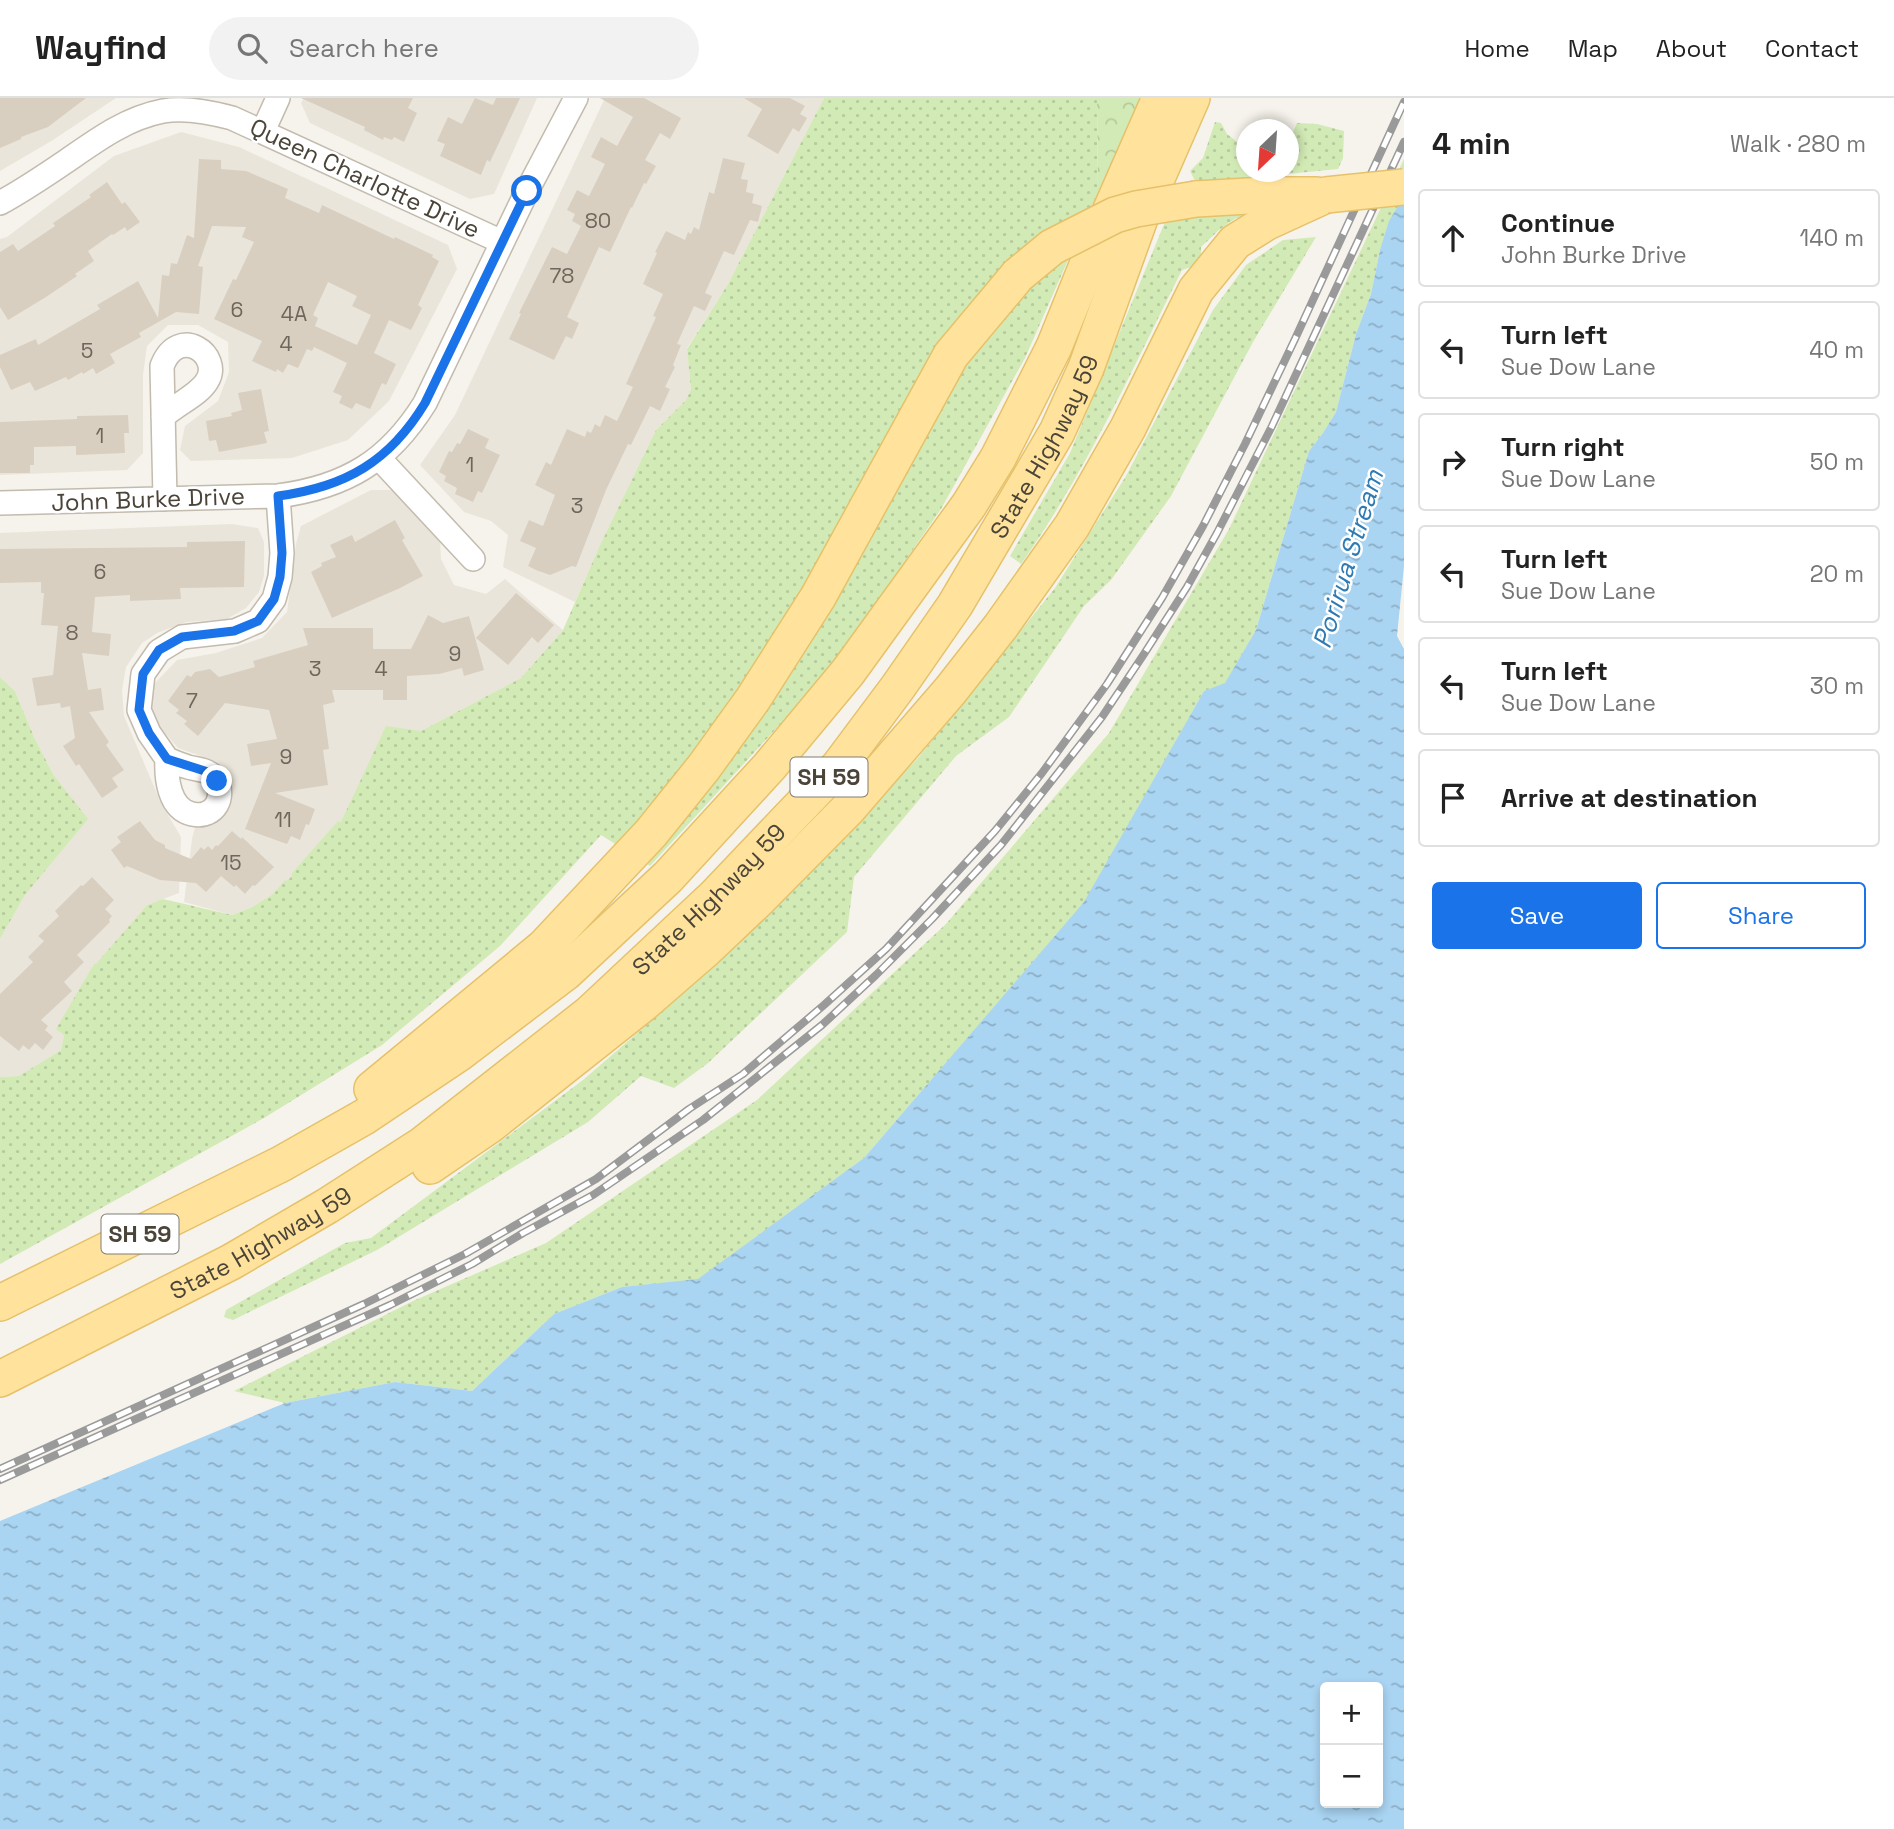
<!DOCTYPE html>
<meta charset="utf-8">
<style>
:root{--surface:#fff;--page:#f2f2f2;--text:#222;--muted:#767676;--line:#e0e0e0;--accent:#1a73e8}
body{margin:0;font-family:"Space Grotesk",sans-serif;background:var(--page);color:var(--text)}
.controls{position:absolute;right:21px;bottom:21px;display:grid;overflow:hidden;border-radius:7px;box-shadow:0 4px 10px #0003}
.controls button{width:63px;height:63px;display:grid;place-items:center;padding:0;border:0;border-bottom:2px solid var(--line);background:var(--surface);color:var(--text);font:35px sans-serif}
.compass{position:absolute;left:1236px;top:21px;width:63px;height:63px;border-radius:50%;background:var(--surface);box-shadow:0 4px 10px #0003;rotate:205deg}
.stop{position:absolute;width:21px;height:21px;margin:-16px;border:5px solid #1a73e8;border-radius:50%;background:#fff}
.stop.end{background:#1a73e8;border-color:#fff;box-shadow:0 2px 7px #0008}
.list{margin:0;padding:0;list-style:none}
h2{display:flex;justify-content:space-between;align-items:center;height:91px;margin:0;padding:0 28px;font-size:30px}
h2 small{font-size:23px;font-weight:400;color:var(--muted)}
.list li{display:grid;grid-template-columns:46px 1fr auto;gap:21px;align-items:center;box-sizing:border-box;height:98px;margin:0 14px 14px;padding:0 14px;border:2px solid var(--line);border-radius:7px}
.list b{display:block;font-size:26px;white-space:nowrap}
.list p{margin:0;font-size:23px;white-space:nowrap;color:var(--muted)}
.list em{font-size:23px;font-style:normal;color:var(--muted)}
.actions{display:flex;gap:14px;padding:21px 28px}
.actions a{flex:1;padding:16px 0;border:2px solid var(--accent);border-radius:7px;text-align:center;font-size:24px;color:var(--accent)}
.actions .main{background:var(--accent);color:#fff}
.icon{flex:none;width:38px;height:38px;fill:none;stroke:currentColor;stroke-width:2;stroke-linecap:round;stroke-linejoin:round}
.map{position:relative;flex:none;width:1404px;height:1731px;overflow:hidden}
header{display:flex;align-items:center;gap:42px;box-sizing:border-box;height:98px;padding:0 35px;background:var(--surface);border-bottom:2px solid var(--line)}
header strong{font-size:33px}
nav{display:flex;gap:38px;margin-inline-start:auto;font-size:24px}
.search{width:490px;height:63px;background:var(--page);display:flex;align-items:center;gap:18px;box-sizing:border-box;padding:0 24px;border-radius:38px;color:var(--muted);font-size:26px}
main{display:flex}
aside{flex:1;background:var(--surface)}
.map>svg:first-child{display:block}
.residential{fill:#eae5da}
.grass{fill:url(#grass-dots)}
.park{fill:url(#park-crowns)}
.water{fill:url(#water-ripples);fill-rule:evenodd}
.building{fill:#d8cfc1;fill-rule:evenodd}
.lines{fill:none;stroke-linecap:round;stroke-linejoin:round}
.minor-casing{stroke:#c2bbae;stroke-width:26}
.primary-casing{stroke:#e6c16a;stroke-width:38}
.minor{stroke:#fff;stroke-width:23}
.primary{stroke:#ffe39c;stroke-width:35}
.rail-casing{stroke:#9a9a9a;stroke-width:8}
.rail{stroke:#fff;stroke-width:5;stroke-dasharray:16;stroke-linecap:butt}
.primary-bridge-casing{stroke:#e6c16a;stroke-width:38;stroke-linecap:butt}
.primary-bridge{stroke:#ffe39c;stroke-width:35}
.route{stroke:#1a73e8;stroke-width:9}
.labels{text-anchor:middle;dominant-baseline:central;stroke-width:5;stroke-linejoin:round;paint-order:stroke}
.number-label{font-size:21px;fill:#6e675b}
.shield{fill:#fff;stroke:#817c74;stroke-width:2}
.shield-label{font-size:23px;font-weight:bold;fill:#4b4439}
.street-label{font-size:24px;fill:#4b4439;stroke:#fff}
.water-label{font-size:26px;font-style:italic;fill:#2e7ab2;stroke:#fff}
</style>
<header>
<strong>Wayfind</strong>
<div class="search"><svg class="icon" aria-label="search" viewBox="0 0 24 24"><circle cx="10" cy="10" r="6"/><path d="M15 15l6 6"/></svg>Search here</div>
<nav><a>Home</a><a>Map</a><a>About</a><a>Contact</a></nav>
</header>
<main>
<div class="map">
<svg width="1404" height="1731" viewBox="0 0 1404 1731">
<defs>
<pattern id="grass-dots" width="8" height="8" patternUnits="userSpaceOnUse" patternTransform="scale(1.75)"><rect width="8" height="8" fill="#d2eab5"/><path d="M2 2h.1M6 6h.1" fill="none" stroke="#b6ca9c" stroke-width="1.8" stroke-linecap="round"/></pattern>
<pattern id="park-crowns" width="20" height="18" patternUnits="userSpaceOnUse" patternTransform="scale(1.75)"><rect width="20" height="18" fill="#d2eab5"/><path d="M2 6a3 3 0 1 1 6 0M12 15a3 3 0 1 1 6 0" fill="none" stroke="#b6ca9c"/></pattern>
<pattern id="water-ripples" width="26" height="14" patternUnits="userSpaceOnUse" patternTransform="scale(1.75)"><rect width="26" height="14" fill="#a9d4f2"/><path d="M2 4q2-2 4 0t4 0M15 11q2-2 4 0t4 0" fill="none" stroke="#8caec5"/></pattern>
</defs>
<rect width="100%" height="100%" fill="#f6f3ec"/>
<!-- residential -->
<path class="residential" d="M 0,0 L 116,0 L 53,42 L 0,73 Z
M 304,0 L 537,0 L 494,96 L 470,101 L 310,25 L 301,5 Z
M 605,0 L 824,0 L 728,186 L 687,250 L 691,291 L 686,302 L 656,332 L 600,447 L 575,504 L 503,469 L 508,437 L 491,423 L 464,414 L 420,367 L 455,317 Z
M 181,34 L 239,49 L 448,147 L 457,171 L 389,303 L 348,342 L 292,360 L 191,363 L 180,352 L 185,328 L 218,303 L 229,274 L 228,244 L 198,227 L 168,227 L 147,248 L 143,277 L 143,355 L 127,372 L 0,377 L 0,141 L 7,139 L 114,58 Z
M 371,392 L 399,392 L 440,441 L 441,461 L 454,487 L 486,496 L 505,481 L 563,532 L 521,580 L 421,633 L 346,715 L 341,725 L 338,724 L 291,776 L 292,778 L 287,784 L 285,783 L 273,796 L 252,809 L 232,817 L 184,804 L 192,741 L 196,725 L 226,709 L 231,688 L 218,664 L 178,650 L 151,619 L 154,586 L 177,562 L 216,555 L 262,540 L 287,514 L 296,446 L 301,428 Z
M 232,426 L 258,430 L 264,444 L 264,478 L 259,494 L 246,510 L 227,521 L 186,524 L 157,535 L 142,545 L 126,569 L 122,592 L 124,618 L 161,705 L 181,739 L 179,795 L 147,807 L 96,867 L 93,867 L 64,937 L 61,952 L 19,978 L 0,979 L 0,841 L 25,797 L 87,721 L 53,676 L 34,639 L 15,593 L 0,579 L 0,435 Z"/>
<!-- grass -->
<path class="grass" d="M 824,0 L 1097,0 L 1098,94 L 1025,260 L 941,411 L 829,573 L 650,768 L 601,737 L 500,848 L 382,947 L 264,1020 L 0,1166 L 0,979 L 19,978 L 61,952 L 64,937 L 56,931 L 94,866 L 96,866 L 147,807 L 163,801 L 232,817 L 252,809 L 273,796 L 285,782 L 287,783 L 292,778 L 291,776 L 338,723 L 341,724 L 386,628 L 421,633 L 521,580 L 563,532 L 600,447 L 656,332 L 686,302 L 691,291 L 687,251 L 728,186 Z
M 1215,24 L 1221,25 L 1227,36 L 1246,51 L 1246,74 L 1288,74 L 1289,44 L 1297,25 L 1317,26 L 1344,33 L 1343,60 L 1338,71 L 1196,85 L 1190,73 L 1203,60 Z
M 1404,61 L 1404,98 L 1380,152 L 1371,196 L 1356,236 L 1336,314 L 1323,335 L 1309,353 L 1256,532 L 1225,586 L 1204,593 L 1085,804 L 864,1060 L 698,1182 L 622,1189 L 554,1216 L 472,1293 L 395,1284 L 285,1305 L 234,1293 L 413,1203 L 546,1145 L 757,1002 L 946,826 L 1109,635 L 1229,431 Z
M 1250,107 L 1247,122 L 1236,120 L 1219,132 L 1201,149 L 1201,158 L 1191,169 L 1182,172 C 1132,272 1086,374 1021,466 L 1010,458 L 1070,355 L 1167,119 Z
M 1316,139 L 1253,244 L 1171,398 L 1111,482 L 1084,508 L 1009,619 L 956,658 L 854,779 L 847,834 L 707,966 L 674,990 L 641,978 L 588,1024 L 377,1152 L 233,1222 L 224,1219 L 226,1212 L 345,1145 L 371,1140 L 583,982 L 709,873 L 918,660 L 1055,490 L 1126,378 L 1213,212 L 1246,167 L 1283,142 Z
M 0,579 L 15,593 L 34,639 L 53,676 L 88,721 L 25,797 L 0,841 Z"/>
<!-- park -->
<path class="park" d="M 1097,0 L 1141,0 L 1098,94 Z"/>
<!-- water -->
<path class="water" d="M 1404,98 L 1404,468 L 1397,538 L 1404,551 L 1404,1731 L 0,1731 L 0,1423 L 285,1305 L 395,1284 L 472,1293 L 554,1216 L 622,1189 L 698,1181 L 864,1060 L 1084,804 L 1204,593 L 1225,585 L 1256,532 L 1309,353 L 1323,335 L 1336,314 L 1356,236 L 1371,196 L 1380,152 L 1389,123 ZM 1325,1589 L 1378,1589 L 1378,1705 L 1325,1705 Z"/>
<!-- building -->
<path class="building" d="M 0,0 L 86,0 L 48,29 L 21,39 L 21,41 L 0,50 Z
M 301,0 L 413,0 L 408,10 L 417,15 L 404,44 L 394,39 L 392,42 L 384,39 L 383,42 L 364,32 L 365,29 Z
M 475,0 L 493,7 L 496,0 L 520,0 L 490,64 L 487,62 L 481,77 L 440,58 L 445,46 L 437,43 L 448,19 L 462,26 Z
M 600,0 L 644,0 L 681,20 L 670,41 L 660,35 L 645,62 L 656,68 L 646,86 L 644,85 L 632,110 L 631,109 L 610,154 L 599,149 L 567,219 L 579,225 L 572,241 L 566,238 L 554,262 L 509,241 L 521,216 L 519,215 L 552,149 L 567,156 L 581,128 L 572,123 L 575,116 L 567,112 L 577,92 L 589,98 L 605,66 L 591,59 L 601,39 L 617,48 L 633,19 Z
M 744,0 L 790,0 L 805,8 L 800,16 L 807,20 L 799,34 L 793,30 L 778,56 L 747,38 L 762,11 Z
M 723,60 L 745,65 L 741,81 L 748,82 L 746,94 L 754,96 L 752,105 L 762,108 L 758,124 L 750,122 L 734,157 L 724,153 L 705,195 L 712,198 L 705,213 L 694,208 L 677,246 L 681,247 L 673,267 L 675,269 L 665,289 L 670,291 L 660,313 L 650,308 L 631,347 L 628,346 L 606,392 L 576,469 L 572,468 L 550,477 L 536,472 L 528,468 L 536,450 L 520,443 L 529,422 L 543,428 L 555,397 L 535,387 L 546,364 L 551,367 L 567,331 L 585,339 L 587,333 L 591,335 L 595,326 L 600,329 L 605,317 L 617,323 L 633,289 L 626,286 L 656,219 L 653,218 L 663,196 L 643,186 L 657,155 L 655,154 L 666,133 L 685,142 L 688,134 L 691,136 L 694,129 L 699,132 L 709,94 L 714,96 Z
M 199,61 L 221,62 L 221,71 L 246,73 L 288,91 L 285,100 L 319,115 L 322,107 L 394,141 L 395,139 L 433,157 L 432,159 L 439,163 L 418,207 L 422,210 L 411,232 L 389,222 L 374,255 L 396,266 L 386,287 L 382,285 L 370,311 L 356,305 L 352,311 L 339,305 L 342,298 L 333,294 L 347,265 L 314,249 L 312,253 L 307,251 L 298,270 L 288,266 L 283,275 L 277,271 L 276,274 L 252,263 L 262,243 L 214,221 L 233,181 L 236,182 L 254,144 L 242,139 L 246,129 L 212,128 L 198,168 L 203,169 L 199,216 L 176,214 L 139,235 L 141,239 L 110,256 L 115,265 L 96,276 L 93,270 L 83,276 L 82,274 L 68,282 L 66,279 L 35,293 L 30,284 L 11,292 L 0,269 L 0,257 L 36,241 L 38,247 L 100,211 L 97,207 L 138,183 L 158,220 L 162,177 L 169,178 L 171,165 L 177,166 L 187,137 L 194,140 ZM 328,184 L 357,198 L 352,208 L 371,217 L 357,247 L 315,228 L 318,220 L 313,217 Z
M 107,84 L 122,106 L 125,104 L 140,124 L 127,133 L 125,129 L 113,137 L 112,136 L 88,153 L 94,163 L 75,176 L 77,178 L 46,199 L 8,222 L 0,209 L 0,154 L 13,146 L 18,153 L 55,128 L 53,125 L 91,99 L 89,97 Z
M 261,291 L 269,333 L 264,334 L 267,345 L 219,354 L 216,342 L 209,343 L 206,323 L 232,318 L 231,315 L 242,312 L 238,295 Z
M 128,317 L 129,335 L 124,335 L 125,355 L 76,357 L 76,348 L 34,349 L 34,367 L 30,367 L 30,375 L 0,375 L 0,324 L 77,321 L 77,318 Z
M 468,331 L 489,341 L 485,350 L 500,357 L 482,395 L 478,393 L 473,404 L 455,396 L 457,390 L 444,383 L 446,378 L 439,374 L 449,353 L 452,354 L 457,345 L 460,346 Z
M 395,422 L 405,440 L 402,442 L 423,478 L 400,490 L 332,520 L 311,474 L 322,468 L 321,465 L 336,459 L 330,447 L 352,437 L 355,444 Z
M 245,443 L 244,489 L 180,490 L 181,501 L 130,503 L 130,497 L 95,499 L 92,534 L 111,536 L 109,558 L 82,555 L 88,592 L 101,590 L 104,612 L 89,614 L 109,644 L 106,647 L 124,672 L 112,680 L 118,689 L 102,700 L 79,666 L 76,668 L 63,648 L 75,640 L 70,608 L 61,610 L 60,605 L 37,608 L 32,580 L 53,577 L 58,528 L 41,527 L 44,495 L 41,495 L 41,484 L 0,485 L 0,451 L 187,449 L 187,444 Z
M 516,495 L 554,527 L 538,545 L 532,539 L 508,567 L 476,540 Z
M 428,517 L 443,525 L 469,518 L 484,572 L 464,578 L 462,570 L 439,576 L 407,578 L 407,602 L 383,602 L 383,592 L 332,592 L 335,604 L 323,607 L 329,651 L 323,652 L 328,687 L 275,695 L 315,711 L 309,727 L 306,726 L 300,742 L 291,738 L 287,746 L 245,731 L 271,665 L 251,668 L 247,646 L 277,641 L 269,612 L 225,605 L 198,638 L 184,626 L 187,623 L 176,615 L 179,612 L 168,603 L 187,577 L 191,579 L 195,574 L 210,571 L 219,579 L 255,569 L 253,563 L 308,547 L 303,530 L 373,530 L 373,551 L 411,551 Z
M 140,723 L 155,742 L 165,747 L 165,750 L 191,761 L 201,749 L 204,752 L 208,748 L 212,752 L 216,747 L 218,748 L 232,733 L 241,741 L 242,739 L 274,769 L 255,788 L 253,787 L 245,796 L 236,787 L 234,789 L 221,778 L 206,794 L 196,785 L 160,782 L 127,768 L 124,770 L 111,752 L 121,744 L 117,739 Z
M 92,779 L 114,802 L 105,811 L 112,818 L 109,822 L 110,824 L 77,857 L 84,864 L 64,884 L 72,893 L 41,922 L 48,928 L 45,932 L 53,939 L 43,952 L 35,945 L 29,952 L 23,947 L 19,953 L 0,938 L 0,896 L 33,864 L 28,859 L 44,843 L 38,838 L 59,818 L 55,813 L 81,787 L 83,788 Z"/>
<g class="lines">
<defs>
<path id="minor" d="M 263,33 L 278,0
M 0,105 C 24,92 46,77 68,62 C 98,41 127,20 163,13 C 186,9 210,14 232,20 L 502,144
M 163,319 C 175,307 199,297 207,283 C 223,258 179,225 162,268 L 165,401
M 379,360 L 473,461
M 0,405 L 278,398 C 346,389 389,363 425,305 L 527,93 L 576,0
M 167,661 L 149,635 L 139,612 L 143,576 L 159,553 L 182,539 L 235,533 L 258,523 L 274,501 L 280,479 L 282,455 L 278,398
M 167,661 C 174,664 181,667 188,669 C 194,671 203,671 209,675 C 223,683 224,708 207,715 C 203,717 197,717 192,716 C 169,711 166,680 167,661 Z"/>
<g id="primary">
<path d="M 1196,101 L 1266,97 L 1316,97"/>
<path d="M 372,991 L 544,849 L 651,735 L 704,669 L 753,601 L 818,499 L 951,257 L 1018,177"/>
<path d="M 430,1068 L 490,1027 L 644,905 L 705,852 L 759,801 L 847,712 L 950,593 L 1001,528 L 1072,428 L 1128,330 L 1196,192 L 1235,144 L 1267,124 L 1326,97"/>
<path d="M 0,1205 L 281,1066 L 364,1019 L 458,956 L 566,874 L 668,779 L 769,669 L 848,574 L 969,407 L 998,360 L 1054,249 L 1094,150 L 1160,0"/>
<path id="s1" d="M 0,1281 L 231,1164 L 327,1108 L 422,1047 L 589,916 L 715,798 L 839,668 L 898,589 L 955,507 L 1057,334 L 1086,270 L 1143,112 L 1192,0"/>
</g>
</defs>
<!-- minor casing -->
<use href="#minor" class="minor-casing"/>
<!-- primary casing -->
<use href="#primary" class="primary-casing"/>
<!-- minor -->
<use href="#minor" class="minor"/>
<!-- primary -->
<use href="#primary" class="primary"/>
<defs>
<path id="rail" d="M 0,1371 L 364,1206 L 465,1156 L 596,1081 L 689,1011 L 743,976 L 824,907 L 886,851 L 995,733 L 1042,675 L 1107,586 L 1162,500 L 1203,428 L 1245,346 L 1295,241 L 1404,4
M 0,1382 L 390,1207 L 472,1166 L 523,1135 L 593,1097 L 703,1022 L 822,927 L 876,877 L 932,821 L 1001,747 L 1102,619 L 1144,556 L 1187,489 L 1217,435 L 1272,328 L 1404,44"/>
</defs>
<!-- rail casing -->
<use href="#rail" class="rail-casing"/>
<!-- rail -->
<use href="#rail" class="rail"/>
<defs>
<path id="primary-bridge" d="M 1326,97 L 1404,89
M 1018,177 L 1052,149 L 1115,117 L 1136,111 L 1196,101"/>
</defs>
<!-- primary-bridge casing -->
<use href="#primary-bridge" class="primary-bridge-casing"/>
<!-- primary-bridge -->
<use href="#primary-bridge" class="primary-bridge"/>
</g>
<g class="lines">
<!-- route -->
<path class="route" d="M 217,683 L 208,674 L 167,661 L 149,635 L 139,612 L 143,576 L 159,552 L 182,539 L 234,533 L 258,523 L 274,501 L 280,479 L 282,455 L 278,398 C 346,389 390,363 425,305 L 527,93"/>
</g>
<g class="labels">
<!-- number labels -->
<g class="number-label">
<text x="598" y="122">80</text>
<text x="562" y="177">78</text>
<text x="237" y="211">6</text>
<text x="294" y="215">4A</text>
<text x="286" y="245">4</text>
<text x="87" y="252">5</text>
<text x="100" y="337">1</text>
<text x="470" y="366">1</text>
<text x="577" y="407">3</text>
<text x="100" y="473">6</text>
<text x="72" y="534">8</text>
<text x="455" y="555">9</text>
<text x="315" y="570">3</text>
<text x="381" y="570">4</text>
<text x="192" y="602">7</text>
<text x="286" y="658">9</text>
<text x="283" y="721">11</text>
<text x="231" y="764">15</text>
</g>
<!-- shield labels -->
<g class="shield">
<rect x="790.5" y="659.5" width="77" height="39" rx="5"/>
<rect x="101.5" y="1116.5" width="77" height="39" rx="5"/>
</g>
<g class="shield-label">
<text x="829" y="679">SH 59</text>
<text x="140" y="1136">SH 59</text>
</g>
<!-- street labels -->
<g class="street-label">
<text transform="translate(365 80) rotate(25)">Queen Charlotte Drive</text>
<text stroke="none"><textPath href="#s1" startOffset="1428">State Highway 59</textPath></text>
<text transform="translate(148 401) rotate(-2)">John Burke Drive</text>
<text stroke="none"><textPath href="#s1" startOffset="861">State Highway 59</textPath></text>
<text stroke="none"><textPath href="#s1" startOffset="294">State Highway 59</textPath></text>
</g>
<!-- water labels -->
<g class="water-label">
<text transform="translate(1348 461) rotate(-73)">Porirua Stream</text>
</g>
</g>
</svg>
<div class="controls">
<button>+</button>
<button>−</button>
</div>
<svg class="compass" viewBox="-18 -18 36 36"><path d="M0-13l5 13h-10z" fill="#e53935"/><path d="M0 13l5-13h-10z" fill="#767676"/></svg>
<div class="stop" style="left:527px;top:93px"></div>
<div class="stop end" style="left:217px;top:683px"></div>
</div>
<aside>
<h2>4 min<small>Walk · 280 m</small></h2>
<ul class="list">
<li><svg class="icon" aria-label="ahead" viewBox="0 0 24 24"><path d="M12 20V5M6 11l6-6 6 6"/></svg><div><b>Continue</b><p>John Burke Drive</p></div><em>140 m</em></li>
<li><svg class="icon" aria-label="left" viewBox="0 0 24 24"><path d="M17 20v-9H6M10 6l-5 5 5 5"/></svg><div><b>Turn left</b><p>Sue Dow Lane</p></div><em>40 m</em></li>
<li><svg class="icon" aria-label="right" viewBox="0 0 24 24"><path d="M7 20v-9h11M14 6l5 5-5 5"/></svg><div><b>Turn right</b><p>Sue Dow Lane</p></div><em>50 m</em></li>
<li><svg class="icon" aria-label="left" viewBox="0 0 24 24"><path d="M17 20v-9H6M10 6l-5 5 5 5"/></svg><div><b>Turn left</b><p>Sue Dow Lane</p></div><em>20 m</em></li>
<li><svg class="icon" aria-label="left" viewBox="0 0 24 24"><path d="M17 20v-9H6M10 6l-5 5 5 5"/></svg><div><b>Turn left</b><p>Sue Dow Lane</p></div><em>30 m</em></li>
<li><svg class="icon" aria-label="arrive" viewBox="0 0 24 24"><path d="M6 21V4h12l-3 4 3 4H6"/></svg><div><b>Arrive at destination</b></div></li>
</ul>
<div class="actions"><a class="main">Save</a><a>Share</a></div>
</aside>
</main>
